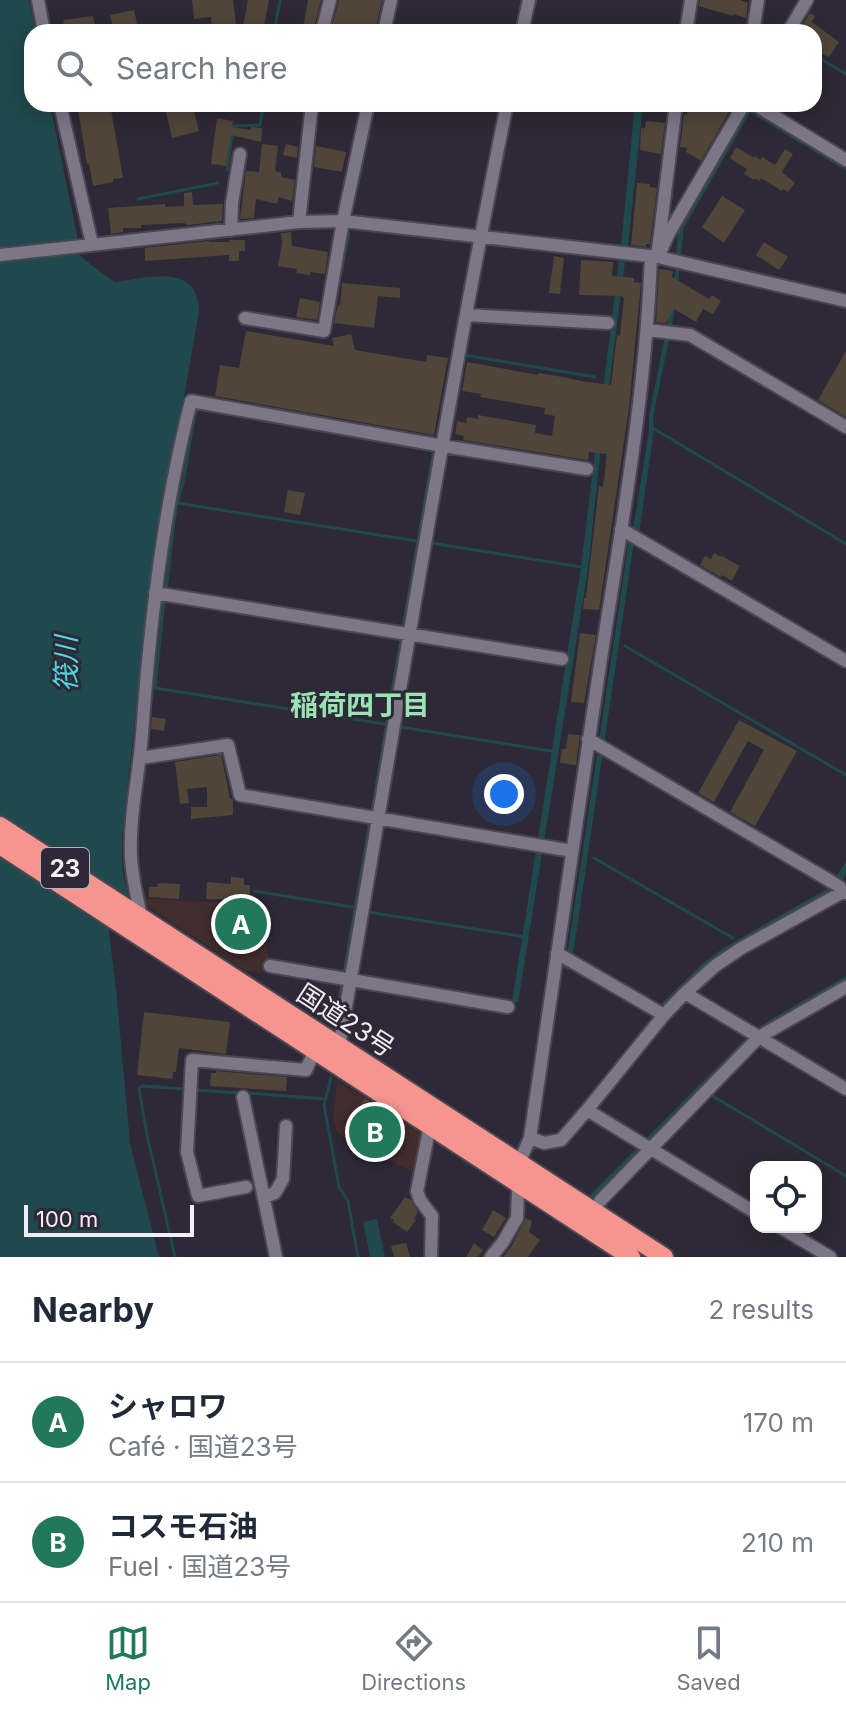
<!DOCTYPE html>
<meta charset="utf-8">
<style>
:root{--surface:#fff;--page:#f6f6f7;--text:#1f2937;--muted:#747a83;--line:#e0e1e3;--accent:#22785b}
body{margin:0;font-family:Inter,"Noto Sans JP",sans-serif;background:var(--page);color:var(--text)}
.controls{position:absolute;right:24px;bottom:24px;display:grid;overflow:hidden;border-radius:16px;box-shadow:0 4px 20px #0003}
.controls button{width:72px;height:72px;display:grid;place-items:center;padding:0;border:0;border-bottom:2px solid var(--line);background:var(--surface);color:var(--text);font:40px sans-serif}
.scale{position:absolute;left:24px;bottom:20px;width:170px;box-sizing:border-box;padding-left:8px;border:4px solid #f1eef7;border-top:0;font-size:22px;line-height:28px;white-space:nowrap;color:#f1eef7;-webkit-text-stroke:6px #2d2936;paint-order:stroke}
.you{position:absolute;left:504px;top:794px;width:28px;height:28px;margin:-20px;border:6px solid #fff;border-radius:50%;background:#1a73e8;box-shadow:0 0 0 12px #1a73e833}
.badge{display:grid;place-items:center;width:52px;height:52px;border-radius:50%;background:var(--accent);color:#fff;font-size:26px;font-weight:700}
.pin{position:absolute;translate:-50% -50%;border:4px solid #fff;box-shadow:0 2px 8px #0006}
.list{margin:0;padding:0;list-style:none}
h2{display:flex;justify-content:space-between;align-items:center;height:104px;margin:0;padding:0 32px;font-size:34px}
h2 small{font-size:26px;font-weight:400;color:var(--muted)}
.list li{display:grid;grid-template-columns:52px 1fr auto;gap:24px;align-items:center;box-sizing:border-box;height:120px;padding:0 32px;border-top:2px solid var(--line)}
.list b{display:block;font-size:30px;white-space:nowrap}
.list p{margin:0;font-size:26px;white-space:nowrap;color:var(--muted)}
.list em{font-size:26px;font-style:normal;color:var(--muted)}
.icon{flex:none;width:44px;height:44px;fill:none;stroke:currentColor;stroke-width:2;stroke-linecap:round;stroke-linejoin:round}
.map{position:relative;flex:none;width:846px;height:1257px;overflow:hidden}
.search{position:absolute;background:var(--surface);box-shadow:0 4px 20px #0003;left:24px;right:24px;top:24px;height:88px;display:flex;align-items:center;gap:20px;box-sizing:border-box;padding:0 28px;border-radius:24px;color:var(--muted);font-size:30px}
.sheet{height:344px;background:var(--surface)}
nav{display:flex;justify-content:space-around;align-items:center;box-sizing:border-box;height:112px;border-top:2px solid var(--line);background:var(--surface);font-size:22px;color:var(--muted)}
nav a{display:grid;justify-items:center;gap:4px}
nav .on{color:var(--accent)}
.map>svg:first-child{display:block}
.commercial{fill:#412d2c}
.water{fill:#1f494c}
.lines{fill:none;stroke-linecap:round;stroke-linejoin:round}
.stream{stroke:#1f494c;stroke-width:3}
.building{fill:#504539}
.minor-casing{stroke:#4b4651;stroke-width:16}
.highway-casing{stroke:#4b4651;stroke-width:22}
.minor{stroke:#7c7787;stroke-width:12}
.highway{stroke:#f5958e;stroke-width:18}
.labels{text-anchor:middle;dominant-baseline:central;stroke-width:6;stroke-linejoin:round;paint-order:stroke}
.shield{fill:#2d2936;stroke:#b6b3bd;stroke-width:2}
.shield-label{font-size:24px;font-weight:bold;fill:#f1eef7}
.street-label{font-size:26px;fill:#f1eef7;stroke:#2d2936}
.water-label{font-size:28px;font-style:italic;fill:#4cd7e1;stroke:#2d2936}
.neighbourhood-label{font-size:28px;font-weight:bold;fill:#98e4b5;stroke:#2d2936}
</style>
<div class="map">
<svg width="846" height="1257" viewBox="0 0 846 1257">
<rect width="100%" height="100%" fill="#2d2936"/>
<!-- commercial -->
<path class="commercial" d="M 144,898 L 260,905 L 269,960 L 268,968 L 264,973 L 246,971 L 144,904 Z
M 337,1081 L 423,1135 L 416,1174 L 338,1133 L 333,1122 Z"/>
<!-- water -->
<path class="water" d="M 0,0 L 29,0 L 36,32 L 32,32 L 32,104 L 50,104 L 78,240 L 77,253 L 95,268 L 115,282 C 147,278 198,262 199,311 L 146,615 L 122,839 C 122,859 121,876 129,895 L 113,919 L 109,932 L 116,989 L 130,1143 L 159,1257 L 0,1257 Z
M 635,104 L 643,104 L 628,246 L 621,244 Z
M 749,104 L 755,104 L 684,228 L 681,255 L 676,254 L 678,229 Z
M 619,261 L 625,262 L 599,465 L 588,569 L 518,1003 L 512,1002 L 581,567 Z
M 676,266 L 680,267 L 673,321 L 653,417 L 654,431 L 639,533 L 633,548 L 576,935 L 570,969 L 565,969 L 628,546 L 633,530 L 649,430 L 649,416 L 667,325 Z
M 846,861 L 846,874 L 837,890 L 665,1007 L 661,1004 L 705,961 L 725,947 L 830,887 Z
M 846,976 L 846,982 L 764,1029 L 594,1199 L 590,1195 L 748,1036 L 768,1021 Z
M 377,1219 L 385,1257 L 370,1257 L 363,1222 Z"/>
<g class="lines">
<!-- stream -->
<path class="stream" d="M 761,25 L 775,32
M 274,32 L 280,0
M 814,55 L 846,74
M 749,110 L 846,169
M 227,170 L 233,126 L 260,125 L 263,104
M 138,199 L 218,183
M 351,215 L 375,104
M 336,297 L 349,233
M 241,324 L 281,330
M 464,359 L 464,355 L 595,377
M 651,427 L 846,544
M 450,437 L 456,402
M 177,503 L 417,541
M 431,543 L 581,567
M 166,589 L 176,507 L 183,483 L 195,413 L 198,409
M 164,600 L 155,688 L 384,724
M 403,628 L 433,454
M 625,646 L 846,775
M 400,727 L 551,751
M 372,811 L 401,638
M 594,858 L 733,938
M 254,891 L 352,907
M 368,912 L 526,937
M 344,973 L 370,821
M 335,1025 L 342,982
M 331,1078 L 324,1105 L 339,1187 L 348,1201 L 358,1257
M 195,1090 L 239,1093
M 247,1093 L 326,1099
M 711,1095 L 846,1176
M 651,1157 L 734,1206
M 768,1227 L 810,1252
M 175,1257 L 147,1135 L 139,1089 L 142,1086 L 185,1089"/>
</g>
<!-- building -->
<path class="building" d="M 192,0 L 233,0 L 237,32 L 213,32 L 211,17 L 194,19 Z
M 248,0 L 269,0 L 263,32 L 242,32 Z
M 308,0 L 321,0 L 313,32 L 302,32 Z
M 339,0 L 382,0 L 375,32 L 369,32 L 369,30 L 349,26 L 348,32 L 331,31 Z
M 700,0 L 740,0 L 748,3 L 746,18 L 733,14 L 733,16 L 699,6 Z
M 134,10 L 139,32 L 114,32 L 110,15 Z
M 810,13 L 815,16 L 812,22 L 839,42 L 829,57 L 814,50 L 814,32 L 798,32 Z
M 93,16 L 96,32 L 65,32 L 63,20 Z
M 77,104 L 110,104 L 123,178 L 113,179 L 113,182 L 93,186 L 89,164 L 87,164 Z
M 164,104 L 192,104 L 199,131 L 172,138 Z
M 688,104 L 729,104 L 726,110 L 729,112 L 701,161 L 686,152 L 687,148 L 680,147 L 684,114 L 687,115 Z
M 217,118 L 233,121 L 232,127 L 251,130 L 251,127 L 262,128 L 261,142 L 231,135 L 226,166 L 211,164 Z
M 646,121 L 665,123 L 661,154 L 640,150 L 641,128 L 645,128 Z
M 262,144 L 278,146 L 275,171 L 281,173 L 281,177 L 295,180 L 292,201 L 279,197 L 277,204 L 256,199 L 254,218 L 240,219 L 246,171 L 259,172 Z
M 286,144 L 298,147 L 297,158 L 283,155 Z
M 316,146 L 346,152 L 342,172 L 314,167 Z
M 736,147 L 754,158 L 755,156 L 760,160 L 762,157 L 775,165 L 785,149 L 793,154 L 782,172 L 795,183 L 788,192 L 783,189 L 782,191 L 761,178 L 759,181 L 755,178 L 754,180 L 744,174 L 747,169 L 730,158 Z
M 637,183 L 650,184 L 650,187 L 657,188 L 650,244 L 646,244 L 646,247 L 631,245 Z
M 192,192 L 193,205 L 223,204 L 222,221 L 188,225 L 184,223 L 141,225 L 141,228 L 123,228 L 123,232 L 111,234 L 108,208 L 165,204 L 165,207 L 184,206 L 184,193 Z
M 722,196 L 745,210 L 724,243 L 702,227 Z
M 291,232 L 292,246 L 328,252 L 325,274 L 311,272 L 310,275 L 296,273 L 297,269 L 278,266 L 282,243 L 281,233 Z
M 229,240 L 245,240 L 245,251 L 239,251 L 239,261 L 229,261 L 229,255 L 145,261 L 145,248 L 209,241 L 209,242 L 229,242 Z
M 764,242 L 788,257 L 779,270 L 756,255 Z
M 554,256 L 564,258 L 560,294 L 549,293 Z
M 581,260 L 613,262 L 612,276 L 634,278 L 634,282 L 641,283 L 629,408 L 599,610 L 583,609 L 584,598 L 586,598 L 599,486 L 603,487 L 607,454 L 589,452 L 588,460 L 463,440 L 464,436 L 455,434 L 457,421 L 466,423 L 467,417 L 478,419 L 478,415 L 536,425 L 535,433 L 552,436 L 555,416 L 544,414 L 545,408 L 480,397 L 481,394 L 462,391 L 467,362 L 538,375 L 538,373 L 563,377 L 581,381 L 611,385 L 617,335 L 620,336 L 624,298 L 622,296 L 579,295 Z
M 659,269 L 673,271 L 672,277 L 687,286 L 709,299 L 712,295 L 721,301 L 713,314 L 703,309 L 696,322 L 674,309 L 666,323 L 656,322 Z
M 342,283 L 400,288 L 400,298 L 378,296 L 374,328 L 334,323 L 338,305 L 340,305 Z
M 300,298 L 320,302 L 317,320 L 296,317 Z
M 246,331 L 334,346 L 332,338 L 351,334 L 355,350 L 426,362 L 427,355 L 448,358 L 434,435 L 215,396 L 220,365 L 239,368 Z
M 846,351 L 846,417 L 818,400 Z
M 288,490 L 305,493 L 300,515 L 284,512 Z
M 714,553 L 721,557 L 722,556 L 740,566 L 732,581 L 722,575 L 721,577 L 700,565 L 705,556 L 711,559 Z
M 580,633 L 596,635 L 584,703 L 571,702 Z
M 152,717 L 166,719 L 164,731 L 151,729 Z
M 739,720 L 797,751 L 755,826 L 730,812 L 764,750 L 748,741 L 714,802 L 698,793 Z
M 568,734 L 580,735 L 576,765 L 560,763 L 562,749 L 566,749 Z
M 221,755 L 230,798 L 233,800 L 233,815 L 191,819 L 191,807 L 207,807 L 207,787 L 187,789 L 189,803 L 180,804 L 175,762 Z
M 231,877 L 244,878 L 244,885 L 250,885 L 250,895 L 254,895 L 253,911 L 258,917 L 255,922 L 258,924 L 251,934 L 243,929 L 239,934 L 232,929 L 235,924 L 225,917 L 236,900 L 206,899 L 207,882 L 231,884 Z
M 158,883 L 180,884 L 179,899 L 149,897 L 149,887 L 157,887 Z
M 144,1012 L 230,1022 L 226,1054 L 179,1048 L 176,1072 L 173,1072 L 172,1079 L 137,1075 Z
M 216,1071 L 287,1077 L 286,1091 L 210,1086 L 211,1073 L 216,1073 Z
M 365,1098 L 406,1125 L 387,1155 L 376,1150 L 345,1130 Z
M 405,1197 L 411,1200 L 418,1212 L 414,1219 L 416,1220 L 407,1232 L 393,1222 L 394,1220 L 390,1218 Z
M 493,1210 L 506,1218 L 494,1237 L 482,1230 Z
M 526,1218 L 532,1221 L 529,1232 L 540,1240 L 528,1257 L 503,1257 L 511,1247 Z
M 406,1243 L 410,1257 L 394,1257 L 391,1246 Z
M 474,1243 L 483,1250 L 478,1257 L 466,1257 Z"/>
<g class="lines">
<defs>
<path id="minor" d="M 38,0 L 44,32
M 322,32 L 330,0
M 384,32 L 391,0
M 522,32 L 529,0
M 686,32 L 691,0
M 753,32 L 758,0
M 788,32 L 807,0
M 60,104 L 92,244
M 754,104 L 846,160
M 299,222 L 312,104
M 231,230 L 232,203 L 240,154
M 658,250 L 676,104
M 0,255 L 299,222 L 343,221 L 658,257 L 846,301
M 658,257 L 669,233 L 744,104
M 466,315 L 608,323
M 245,318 L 324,331 L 343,221 L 368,104
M 647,330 L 690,335 L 846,427
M 621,529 L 846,661
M 155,593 L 562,659
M 588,739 L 832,882 L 840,887 L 841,893
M 140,758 L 228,745 L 240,795 L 572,851
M 141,917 C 137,897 132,877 131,857 C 129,816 139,775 142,734 C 150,623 163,510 191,401 L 443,446 L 587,469
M 557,953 L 664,1015
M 270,966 L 508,1007
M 685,993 L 846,1089
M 339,1047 C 394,732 443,417 507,104
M 243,1097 L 276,1257
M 587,1110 L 756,1213
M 430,1125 L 417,1191 L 420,1200 L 432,1216 L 431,1257
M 530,1138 L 544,1143 L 561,1140 L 587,1110 L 664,1015 L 685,993 L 715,966 L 740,949 L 841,893 L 846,893
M 246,1187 L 198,1196 L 187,1152 L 192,1060 L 306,1070 L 315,1050
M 264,1197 L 275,1193 L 283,1179 L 286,1126
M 600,1201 L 759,1037 L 846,987
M 780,1227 L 830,1257
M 491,1257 L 503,1242 L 517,1218 L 519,1163 L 530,1138 C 553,980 576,822 600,665 C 621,529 646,394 651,256"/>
<path id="highway" d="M 0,826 L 664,1257
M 0,845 L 631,1257"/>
</defs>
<!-- minor casing -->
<use href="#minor" class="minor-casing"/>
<!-- highway casing -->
<use href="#highway" class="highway-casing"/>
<!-- minor -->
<use href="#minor" class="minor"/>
<!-- highway -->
<use href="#highway" class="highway"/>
</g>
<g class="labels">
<!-- shield labels -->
<rect class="shield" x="41" y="848" width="48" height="40" rx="6"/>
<g class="shield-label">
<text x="65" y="868">23</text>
</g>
<!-- street labels -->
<g class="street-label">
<text transform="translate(346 1020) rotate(33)">国道23号</text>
</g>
<!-- water labels -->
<g class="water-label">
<text transform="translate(66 664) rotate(-90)">筏川</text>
</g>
<!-- neighbourhood labels -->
<g class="neighbourhood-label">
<text x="360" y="705">稲荷四丁目</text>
</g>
</g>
</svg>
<div class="controls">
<button><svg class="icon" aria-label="locate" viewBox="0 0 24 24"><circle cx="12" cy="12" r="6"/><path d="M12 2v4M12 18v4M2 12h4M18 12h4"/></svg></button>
</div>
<div class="scale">100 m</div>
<div class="you"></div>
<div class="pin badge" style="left:241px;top:924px">A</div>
<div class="pin badge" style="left:375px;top:1132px">B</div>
<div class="search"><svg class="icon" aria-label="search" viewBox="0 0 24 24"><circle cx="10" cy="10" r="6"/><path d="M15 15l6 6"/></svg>Search here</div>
</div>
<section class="sheet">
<h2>Nearby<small>2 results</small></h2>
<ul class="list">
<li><span class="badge">A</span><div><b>シャロワ</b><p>Café · 国道23号</p></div><em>170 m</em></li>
<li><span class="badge">B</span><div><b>コスモ石油</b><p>Fuel · 国道23号</p></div><em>210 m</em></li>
</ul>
</section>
<nav>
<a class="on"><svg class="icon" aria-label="map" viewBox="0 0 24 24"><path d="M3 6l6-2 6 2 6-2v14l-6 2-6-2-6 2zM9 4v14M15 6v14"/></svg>Map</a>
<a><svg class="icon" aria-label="directions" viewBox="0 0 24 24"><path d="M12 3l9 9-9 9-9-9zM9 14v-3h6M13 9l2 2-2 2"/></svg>Directions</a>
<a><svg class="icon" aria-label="saved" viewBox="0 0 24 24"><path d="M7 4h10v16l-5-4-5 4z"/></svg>Saved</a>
</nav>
